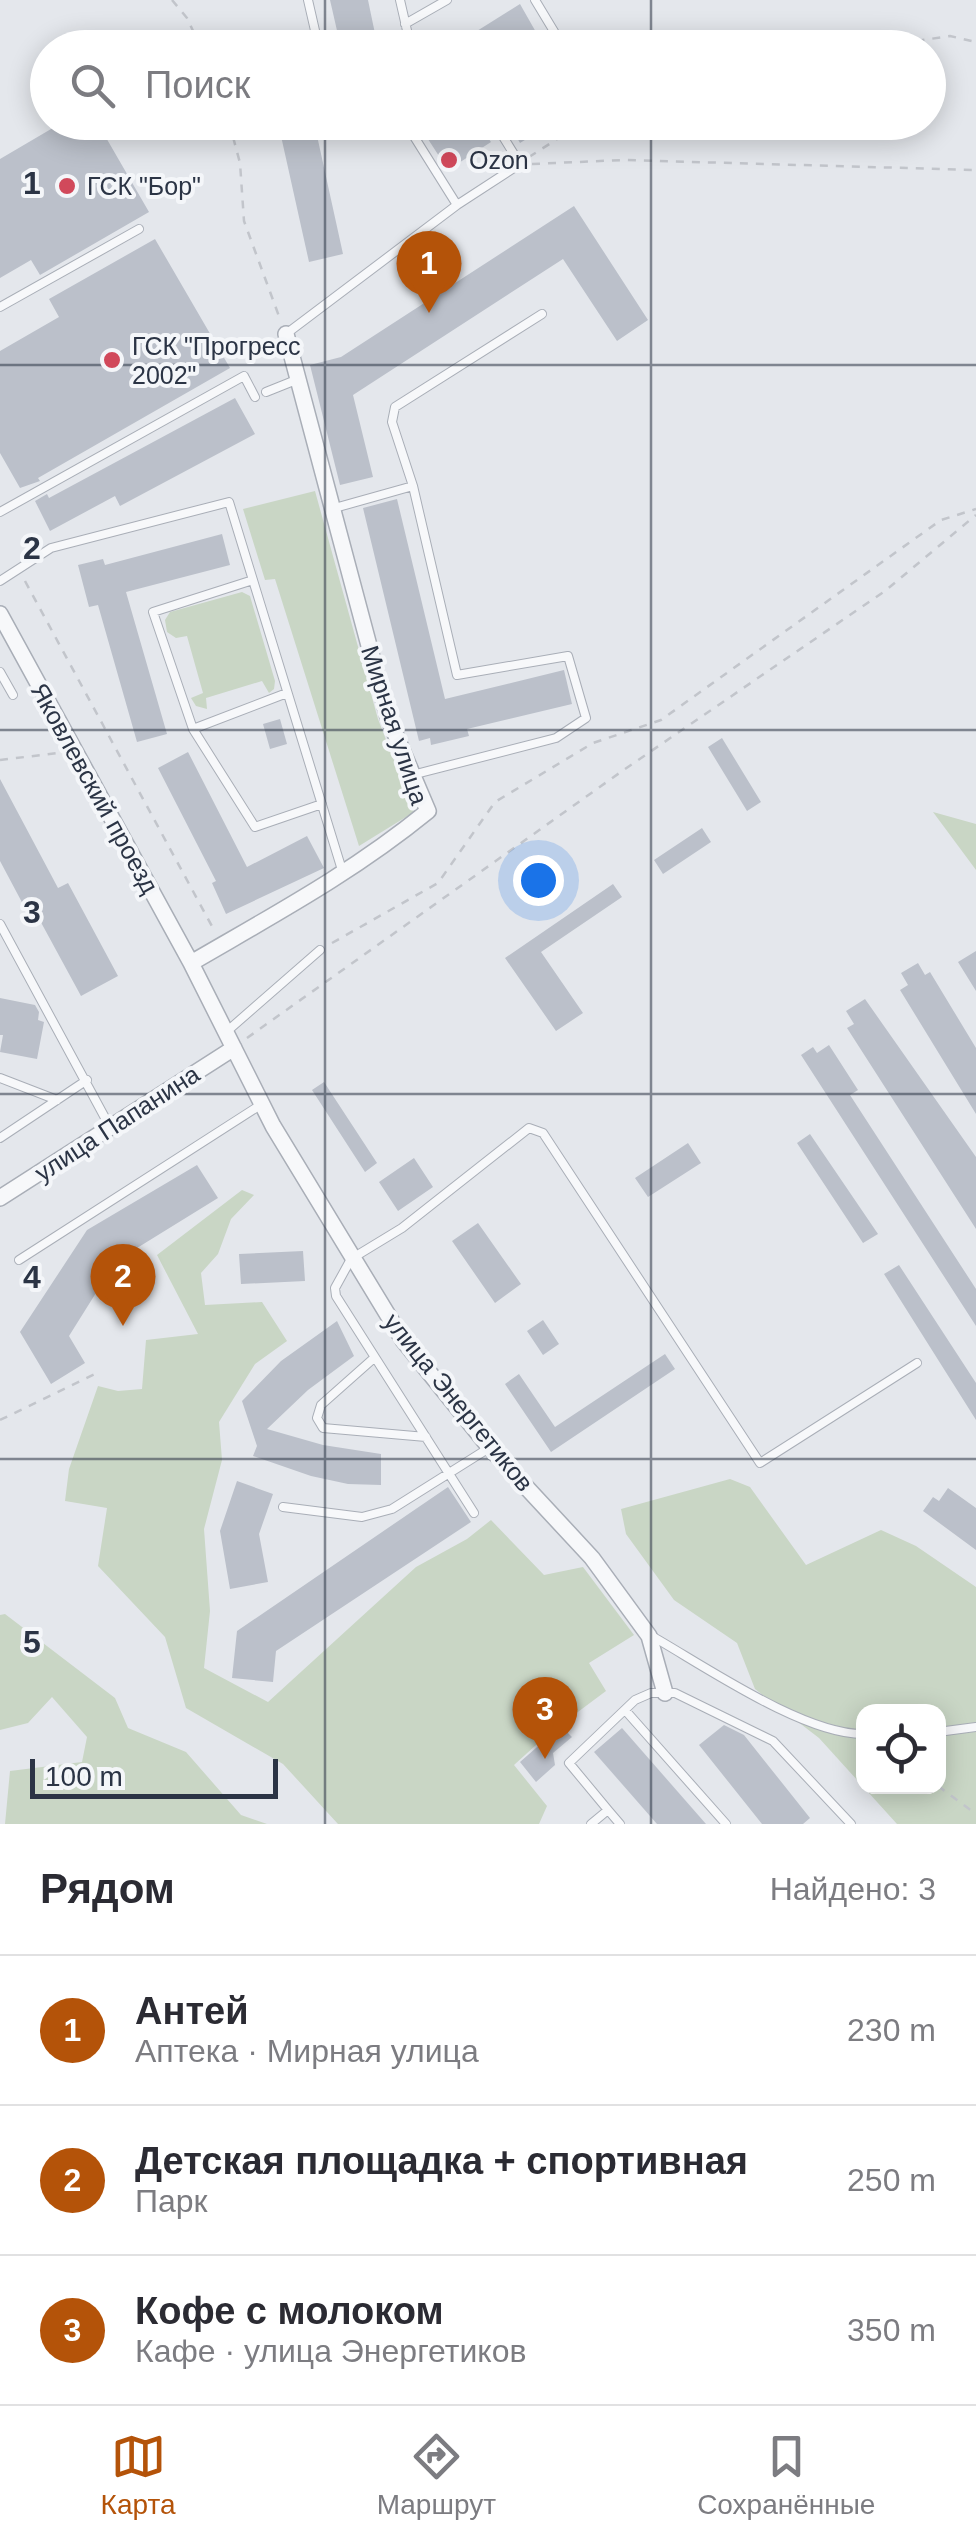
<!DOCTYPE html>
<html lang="ru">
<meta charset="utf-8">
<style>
:root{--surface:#fff;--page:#f7f7f7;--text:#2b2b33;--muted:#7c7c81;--line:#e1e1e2;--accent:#b45309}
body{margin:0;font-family:Helvetica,sans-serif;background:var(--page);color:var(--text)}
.controls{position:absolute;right:30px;bottom:30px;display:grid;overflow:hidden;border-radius:20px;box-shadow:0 5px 25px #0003}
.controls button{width:90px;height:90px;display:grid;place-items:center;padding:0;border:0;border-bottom:2px solid var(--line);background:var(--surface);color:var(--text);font:50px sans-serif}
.scale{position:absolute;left:30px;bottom:25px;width:248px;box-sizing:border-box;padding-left:10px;border:5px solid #2b3445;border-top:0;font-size:28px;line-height:35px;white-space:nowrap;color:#2b3445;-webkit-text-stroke:8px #f4f6f9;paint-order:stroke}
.you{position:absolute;left:538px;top:880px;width:35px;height:35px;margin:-25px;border:8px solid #fff;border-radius:50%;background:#1a73e8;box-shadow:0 0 0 15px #1a73e833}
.badge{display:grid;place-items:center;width:65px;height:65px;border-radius:50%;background:var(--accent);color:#fff;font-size:32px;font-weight:700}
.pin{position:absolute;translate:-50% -82px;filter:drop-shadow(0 2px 5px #0008)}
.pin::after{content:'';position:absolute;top:52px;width:35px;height:30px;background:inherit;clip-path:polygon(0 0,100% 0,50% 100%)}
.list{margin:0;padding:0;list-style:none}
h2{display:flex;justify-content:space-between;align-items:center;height:130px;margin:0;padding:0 40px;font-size:42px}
h2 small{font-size:32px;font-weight:400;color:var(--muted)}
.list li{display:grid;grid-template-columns:65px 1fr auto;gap:30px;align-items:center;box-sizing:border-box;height:150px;padding:0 40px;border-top:2px solid var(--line)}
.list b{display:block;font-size:38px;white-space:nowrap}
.list p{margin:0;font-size:32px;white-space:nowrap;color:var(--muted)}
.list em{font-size:32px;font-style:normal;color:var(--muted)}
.icon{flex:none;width:55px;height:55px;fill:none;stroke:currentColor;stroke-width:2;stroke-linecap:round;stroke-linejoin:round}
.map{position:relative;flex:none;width:976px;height:1824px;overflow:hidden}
.search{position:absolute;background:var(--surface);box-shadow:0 5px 25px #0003;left:30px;right:30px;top:30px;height:110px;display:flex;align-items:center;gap:25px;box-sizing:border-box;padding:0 35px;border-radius:55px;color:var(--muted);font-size:38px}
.sheet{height:580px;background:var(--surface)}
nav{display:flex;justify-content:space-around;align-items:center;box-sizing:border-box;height:140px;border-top:2px solid var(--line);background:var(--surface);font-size:28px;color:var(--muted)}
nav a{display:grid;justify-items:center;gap:5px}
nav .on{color:var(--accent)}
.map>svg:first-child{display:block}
.green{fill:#c9d6c5;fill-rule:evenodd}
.building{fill:#bbc0ca}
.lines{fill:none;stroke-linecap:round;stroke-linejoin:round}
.lane-casing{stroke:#a9aeb7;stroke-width:10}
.street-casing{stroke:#a9aeb7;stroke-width:18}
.path{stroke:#c2c5cb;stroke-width:2.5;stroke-dasharray:8 8;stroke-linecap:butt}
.lane{stroke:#f7f8fa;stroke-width:8}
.street{stroke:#f7f8fa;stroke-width:15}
.grid{fill:none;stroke:#2b3445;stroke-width:2.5;stroke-opacity:0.55}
.poi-dot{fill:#d1495b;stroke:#f4f6f9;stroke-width:4}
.labels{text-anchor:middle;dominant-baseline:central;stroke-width:8;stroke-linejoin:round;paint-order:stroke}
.poi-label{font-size:25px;fill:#2b3445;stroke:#f4f6f9;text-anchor:start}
.street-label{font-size:25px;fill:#2b3445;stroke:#f4f6f9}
.grid-label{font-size:32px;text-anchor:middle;font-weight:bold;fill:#2b3445;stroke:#f4f6f9;stroke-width:8;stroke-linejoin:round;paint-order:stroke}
</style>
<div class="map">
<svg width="976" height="1824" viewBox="0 0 976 1824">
<rect width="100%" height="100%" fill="#e4e7ec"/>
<!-- green -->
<path class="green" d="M 315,491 L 378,719 L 414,812 L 359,846 L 275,579 L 265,580 L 243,509 Z
M 242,592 L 250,596 L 275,681 L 274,689 L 269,693 L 262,681 L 206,698 L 207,709 L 196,706 L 191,698 L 203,693 L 187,636 L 176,638 L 167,632 L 165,620 L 170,612 Z
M 933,812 L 976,824 L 976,870 Z
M 242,1190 L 254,1195 L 231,1219 L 218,1254 L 201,1273 L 205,1305 L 262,1302 L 287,1341 L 255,1364 L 219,1422 L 222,1460 L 204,1529 L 210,1611 L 204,1668 L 268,1702 L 416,1567 L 467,1539 L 491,1520 L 544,1575 L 583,1567 L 634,1635 L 589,1663 L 606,1691 L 547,1735 L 514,1765 L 547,1806 L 539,1824 L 338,1824 L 283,1764 L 186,1708 L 165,1637 L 98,1566 L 107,1508 L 65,1501 L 69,1469 L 98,1386 L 118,1391 L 142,1389 L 146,1340 L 198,1334 L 157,1255 Z
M 730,1479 L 750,1487 L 806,1565 L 881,1530 L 916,1546 L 976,1587 L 976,1824 L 897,1824 L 819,1738 L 755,1689 L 737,1643 L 674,1600 L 626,1534 L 621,1509 ZM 864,1712 L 938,1712 L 938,1786 L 864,1786 Z
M 5,1614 L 115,1698 L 128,1728 L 186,1752 L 241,1815 L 267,1824 L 5,1824 L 10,1771 L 82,1762 L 87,1737 L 52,1697 L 28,1723 L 0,1730 L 0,1615 Z"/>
<!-- building -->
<path class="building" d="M 330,0 L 368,0 L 378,48 L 341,48 Z
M 520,4 L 545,48 L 453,48 L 453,46 Z
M 63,122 L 97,122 L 149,212 L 40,275 L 31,260 L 0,278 L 0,159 Z
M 301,122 L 314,122 L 343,254 L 309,262 L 279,127 Z
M 417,122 L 477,122 L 491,142 L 448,170 Z
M 508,122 L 554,122 L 520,143 Z
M 574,206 L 648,320 L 617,341 L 563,259 L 353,395 L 373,477 L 340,485 L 310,365 L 341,357 Z
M 155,239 L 230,368 L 38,478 L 40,481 L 20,488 L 0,453 L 0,351 L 59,317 L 49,299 Z
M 235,398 L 255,434 L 120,506 L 115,496 L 50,531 L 35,501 L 47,494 L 49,498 Z
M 397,499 L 445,699 L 564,670 L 572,704 L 467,729 L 469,736 L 431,745 L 430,738 L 419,741 L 363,508 Z
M 222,534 L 230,565 L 126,592 L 167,734 L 137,742 L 98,605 L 89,607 L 78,565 L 103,559 L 105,565 Z
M 280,719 L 287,744 L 270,749 L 263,724 Z
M 722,738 L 761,802 L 747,811 L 708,747 Z
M 188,752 L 247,867 L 307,836 L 324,868 L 226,914 L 212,883 L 216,881 L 158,768 Z
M 0,779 L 58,888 L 68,883 L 118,976 L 81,996 L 31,904 L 25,908 L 0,861 Z
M 702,828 L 711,842 L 663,874 L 654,860 Z
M 613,884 L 622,897 L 541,952 L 583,1013 L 556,1031 L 505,958 Z
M 976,951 L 976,991 L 958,962 Z
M 918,963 L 925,975 L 930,972 L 976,1048 L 976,1114 L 900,990 L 908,985 L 901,973 Z
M 0,998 L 35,1005 L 39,1012 L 38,1020 L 44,1022 L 37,1059 L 0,1052 L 3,1035 L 0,1035 Z
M 865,999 L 976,1157 L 976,1229 L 847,1028 L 854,1024 L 846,1011 Z
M 829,1045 L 858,1090 L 850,1095 L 976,1289 L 976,1326 L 801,1055 L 813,1047 L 817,1053 Z
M 324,1082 L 377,1163 L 365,1172 L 312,1090 Z
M 810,1134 L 878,1234 L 863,1243 L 797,1143 Z
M 688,1143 L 701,1163 L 648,1197 L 635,1178 Z
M 414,1158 L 433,1187 L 398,1211 L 379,1182 Z
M 197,1165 L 218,1198 L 116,1261 L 69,1336 L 85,1363 L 51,1384 L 20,1332 L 87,1230 Z
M 478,1223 L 521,1284 L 495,1303 L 452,1241 Z
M 303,1251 L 305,1281 L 241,1284 L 239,1254 Z
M 899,1265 L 976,1383 L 976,1420 L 884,1274 Z
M 543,1320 L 559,1344 L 543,1355 L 527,1331 Z
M 337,1321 L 354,1356 L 308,1390 L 267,1429 L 323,1445 L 381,1454 L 381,1485 L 348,1484 L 311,1476 L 253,1456 L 257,1446 L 242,1401 L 281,1361 Z
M 665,1354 L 675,1369 L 551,1452 L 505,1384 L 519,1374 L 555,1427 Z
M 237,1481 L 273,1494 L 259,1534 L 268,1582 L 230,1589 L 220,1531 Z
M 448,1487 L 471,1522 L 276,1651 L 273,1682 L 232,1678 L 237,1631 Z
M 948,1488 L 976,1508 L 976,1550 L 923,1511 L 933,1497 L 939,1501 Z
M 724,1725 L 744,1735 L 810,1818 L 803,1824 L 762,1824 L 699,1745 Z
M 561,1726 L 572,1737 L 553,1753 L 555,1765 L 536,1782 L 520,1762 Z
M 622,1728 L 706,1824 L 657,1824 L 594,1752 Z"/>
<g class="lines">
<defs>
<path id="lane" d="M 308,0 L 319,48
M 400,0 L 411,48
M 535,0 L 564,48
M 405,24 L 447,0
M 433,48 L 442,42 L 446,48
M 405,122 L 457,205
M 609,122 L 616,134
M 0,307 L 139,229
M 286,334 L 457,205 L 520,164 L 494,122
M 266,392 L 296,380
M 413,486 L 392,422 L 395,407 L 542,314
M 331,509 L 413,486 L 457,675 L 568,656 L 586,718 L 556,738 L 412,775
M 0,512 L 244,376 L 255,397
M 0,581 L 51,548 L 229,502 L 342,870
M 0,672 L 13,695
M 287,693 L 193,729 L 255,827 L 322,804
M 193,729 L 153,612 L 253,580
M 0,924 L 110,1127
M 225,1033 L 320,950
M 0,1078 L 57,1100
M 0,1138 L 87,1080
M 19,1260 L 262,1104
M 374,1358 L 321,1405 L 317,1418 L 323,1428 L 426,1437
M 283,1507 L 362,1517 L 392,1509 L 489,1448
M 474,1513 L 336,1296 L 335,1288 L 351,1259 L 402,1228 L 529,1128 L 543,1133 L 760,1463 L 917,1363
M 650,1635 C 703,1665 804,1735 864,1734
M 625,1710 L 726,1824
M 938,1732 L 976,1727
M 608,1810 L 620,1824
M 591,1824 L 608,1810 L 569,1763 L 635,1700 L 651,1693 L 675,1693 L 773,1741 L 851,1824"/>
<path id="street" d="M 286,334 L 388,717 L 428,811 C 352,873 275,914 191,963 L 273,1126 L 403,1340 L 490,1448 L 592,1558 L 649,1636 L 665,1693
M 0,614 L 191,963
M 0,1198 L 234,1048"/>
</defs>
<!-- lane casing -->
<use href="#lane" class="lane-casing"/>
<!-- street casing -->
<use href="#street" class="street-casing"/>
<!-- path -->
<path class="path" d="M 172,0 L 187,18 L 201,48
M 869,48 L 950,36 L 976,42
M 229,122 L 240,163 L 244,221 L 280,319
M 529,157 L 584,122
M 532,164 L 624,160 L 976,170
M 25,581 L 214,930
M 0,760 L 58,753
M 332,943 L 438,883 L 495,802 L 593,743 L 661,720 L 941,520 L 976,509
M 247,1038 L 625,769 L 885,591 L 976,515
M 0,1420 L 99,1372
M 938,1786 L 976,1814"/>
<!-- lane -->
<use href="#lane" class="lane"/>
<!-- street -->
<use href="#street" class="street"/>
</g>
<!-- grid -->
<path class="grid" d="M 325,0 L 325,48M 651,0 L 651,48M 325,122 L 325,1824M 651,122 L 651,1824M 0,365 L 976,365M 0,730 L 976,730M 0,1094 L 976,1094M 0,1459 L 976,1459"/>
<!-- markers -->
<g class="poi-dot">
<circle cx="449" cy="160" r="10"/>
<circle cx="67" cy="186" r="10"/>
<circle cx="112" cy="360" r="10"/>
</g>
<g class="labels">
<!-- poi labels -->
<g class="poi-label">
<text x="469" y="160">Ozon</text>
<text x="87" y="186">ГСК "Бор"</text>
<text x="132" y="346">ГСК "Прогресс<tspan x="132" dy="29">2002"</tspan></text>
</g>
<!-- street labels -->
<g class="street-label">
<text transform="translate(395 725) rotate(72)">Мирная улица</text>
<text transform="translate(95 788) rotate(61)">Яковлевский проезд</text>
<text transform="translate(117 1123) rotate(-33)">улица Папанина</text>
<text transform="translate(459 1402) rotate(51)">улица Энергетиков</text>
</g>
</g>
<g class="grid-label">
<text x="32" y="194">1</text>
<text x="32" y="559">2</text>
<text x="32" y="923">3</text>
<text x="32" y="1288">4</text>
<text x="32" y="1653">5</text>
</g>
</svg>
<div class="controls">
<button><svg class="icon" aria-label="locate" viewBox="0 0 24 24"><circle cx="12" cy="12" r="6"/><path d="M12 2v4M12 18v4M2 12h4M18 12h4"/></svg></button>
</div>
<div class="scale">100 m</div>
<div class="you"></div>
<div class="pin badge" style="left:429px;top:313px">1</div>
<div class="pin badge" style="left:123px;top:1326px">2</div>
<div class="pin badge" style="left:545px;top:1759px">3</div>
<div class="search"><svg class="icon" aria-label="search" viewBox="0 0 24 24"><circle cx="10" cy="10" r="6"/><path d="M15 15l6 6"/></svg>Поиск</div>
</div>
<section class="sheet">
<h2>Рядом<small>Найдено: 3</small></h2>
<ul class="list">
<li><span class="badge">1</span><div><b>Антей</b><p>Аптека · Мирная улица</p></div><em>230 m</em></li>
<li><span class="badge">2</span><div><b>Детская площадка + спортивная</b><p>Парк</p></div><em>250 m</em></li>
<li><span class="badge">3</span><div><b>Кофе с молоком</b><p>Кафе · улица Энергетиков</p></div><em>350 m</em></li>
</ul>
</section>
<nav>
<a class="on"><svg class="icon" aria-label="map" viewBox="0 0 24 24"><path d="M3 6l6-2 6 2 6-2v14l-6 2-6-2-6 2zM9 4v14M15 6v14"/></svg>Карта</a>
<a><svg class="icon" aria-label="directions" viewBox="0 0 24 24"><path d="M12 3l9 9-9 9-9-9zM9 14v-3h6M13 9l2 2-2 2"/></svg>Маршрут</a>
<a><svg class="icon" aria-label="saved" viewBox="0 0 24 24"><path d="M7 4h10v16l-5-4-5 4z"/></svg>Сохранённые</a>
</nav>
